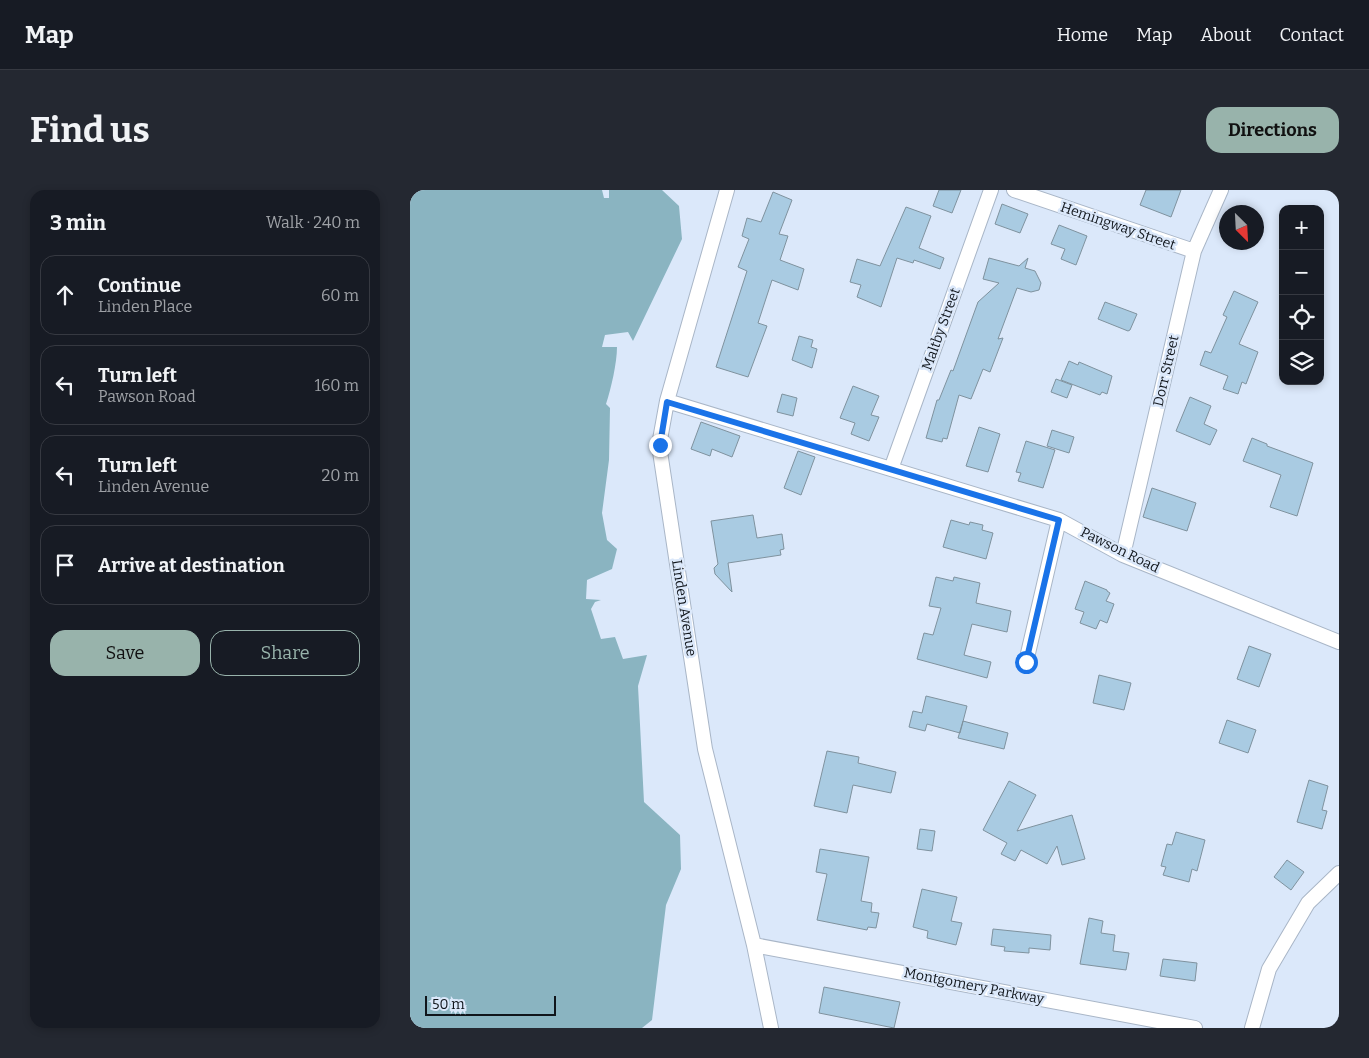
<!DOCTYPE html>
<meta charset="utf-8">
<style>
:root{--surface:#171b24;--page:#242831;--text:#f1f3f6;--muted:#9ea1a6;--line:#363941;--accent:#98b3ab}
body{margin:0;font-family:Bitter,serif;background:var(--page);color:var(--text)}
.controls{position:absolute;right:15px;top:15px;display:grid;overflow:hidden;border-radius:10px;box-shadow:0 2px 8px #0003}
.controls button{width:45px;height:45px;display:grid;place-items:center;padding:0;border:0;border-bottom:1px solid var(--line);background:var(--surface);color:var(--text);font:25px sans-serif}
.compass{position:absolute;left:809px;top:15px;width:45px;height:45px;border-radius:50%;background:var(--surface);box-shadow:0 2px 8px #0003;rotate:156deg}
.scale{position:absolute;left:15px;bottom:12px;width:131px;box-sizing:border-box;padding-left:5px;border:2px solid #10151b;border-top:0;font-size:14px;line-height:18px;white-space:nowrap;color:#10151b;-webkit-text-stroke:4px #dbe8fa;paint-order:stroke}
.stop{position:absolute;width:15px;height:15px;margin:-11px;border:4px solid #1a73e8;border-radius:50%;background:#fff}
.stop.end{background:#1a73e8;border-color:#fff;box-shadow:0 1px 5px #0008}
.list{margin:0;padding:0;list-style:none}
h2{display:flex;justify-content:space-between;align-items:center;height:65px;margin:0;padding:0 20px;font-size:21px}
h2 small{font-size:16px;font-weight:400;color:var(--muted)}
.list li{display:grid;grid-template-columns:32px 1fr auto;gap:15px;align-items:center;box-sizing:border-box;height:80px;margin:0 10px 10px;padding:0 10px;border:1px solid var(--line);border-radius:15px}
.list b{display:block;font-size:19px;white-space:nowrap}
.list p{margin:0;font-size:16px;white-space:nowrap;color:var(--muted)}
.list em{font-size:16px;font-style:normal;color:var(--muted)}
.actions{display:flex;gap:10px;padding:15px 20px}
.actions a{flex:1;padding:11px 0;border:1px solid var(--accent);border-radius:15px;text-align:center;font-size:18px;color:var(--accent)}
.actions .main{background:var(--accent);color:#111}
.icon{flex:none;width:28px;height:28px;fill:none;stroke:currentColor;stroke-width:2;stroke-linecap:round;stroke-linejoin:round}
.map{position:relative;flex:none;width:929px;height:838px;overflow:hidden;border-radius:15px}
header{display:flex;align-items:center;gap:30px;box-sizing:border-box;height:70px;padding:0 25px;background:var(--surface);border-bottom:1px solid var(--line)}
header strong{font-size:24px}
nav{display:flex;gap:28px;margin-inline-start:auto;font-size:18px}
.intro{display:flex;align-items:center;justify-content:space-between;box-sizing:border-box;height:120px;padding:0 30px}
h1{margin:0;font-size:35px}
.button{padding:12px 22px;border-radius:15px;background:var(--accent);color:#111;font-size:18px;font-weight:700}
main{display:flex;gap:30px;padding:0 30px}
aside{flex:1;background:var(--surface);border-radius:15px;box-shadow:0 2px 8px #0003}
.map>svg:first-child{display:block}
.water{fill:#8ab4c1}
.building{fill:#a9cbe2;stroke:#7f929e}
.lines{fill:none;stroke-linecap:round;stroke-linejoin:round}
.minor-casing{stroke:#a9b6c7;stroke-width:16}
.minor{stroke:#fff;stroke-width:14}
.route{stroke:#1a73e8;stroke-width:6}
.labels{text-anchor:middle;dominant-baseline:central;stroke-width:5;stroke-linejoin:round;paint-order:stroke}
.street-label{font-size:14px;fill:#10151b;stroke:#dbe8fa}
</style>
<header>
<strong>Map</strong>
<nav><a>Home</a><a>Map</a><a>About</a><a>Contact</a></nav>
</header>
<div class="intro"><h1>Find us</h1><a class="button">Directions</a></div>
<main>
<aside>
<h2>3 min<small>Walk · 240 m</small></h2>
<ul class="list">
<li><svg class="icon" aria-label="ahead" viewBox="0 0 24 24"><path d="M12 20V5M6 11l6-6 6 6"/></svg><div><b>Continue</b><p>Linden Place</p></div><em>60 m</em></li>
<li><svg class="icon" aria-label="left" viewBox="0 0 24 24"><path d="M17 20v-9H6M10 6l-5 5 5 5"/></svg><div><b>Turn left</b><p>Pawson Road</p></div><em>160 m</em></li>
<li><svg class="icon" aria-label="left" viewBox="0 0 24 24"><path d="M17 20v-9H6M10 6l-5 5 5 5"/></svg><div><b>Turn left</b><p>Linden Avenue</p></div><em>20 m</em></li>
<li><svg class="icon" aria-label="arrive" viewBox="0 0 24 24"><path d="M6 21V4h12l-3 4 3 4H6"/></svg><div><b>Arrive at destination</b></div></li>
</ul>
<div class="actions"><a class="main">Save</a><a>Share</a></div>
</aside>
<div class="map">
<svg width="929" height="838" viewBox="0 0 929 838">
<rect width="100%" height="100%" fill="#dbe8fa"/>
<!-- water -->
<path class="water" d="M 0,0 L 192,0 L 194,8 L 199,8 L 199,0 L 252,0 L 269,16 L 272,49 L 223,151 L 218,142 L 195,145 L 192,157 L 207,157 C 207,173 201,199 196,214 L 200,218 L 199,270 L 192,323 L 197,350 L 207,359 L 202,379 L 177,390 L 176,409 L 191,410 L 185,412 L 181,419 L 191,449 L 205,447 L 213,469 L 237,465 L 228,496 L 234,612 L 270,645 L 271,679 L 256,715 L 242,830 L 232,838 L 0,838 Z"/>
<!-- building -->
<path class="building" d="M 529,0 L 551,0 L 542,23 L 523,16 Z
M 736,0 L 771,0 L 761,27 L 730,15 Z
M 363,2 L 382,10 L 369,44 L 378,46 L 370,70 L 394,79 L 388,100 L 362,90 L 348,133 L 357,136 L 338,187 L 306,177 L 337,81 L 328,77 L 339,49 L 332,46 L 337,28 L 351,32 Z
M 592,14 L 618,24 L 610,43 L 585,34 Z
M 496,17 L 521,26 L 509,58 L 534,68 L 530,79 L 504,70 L 503,73 L 487,68 L 471,117 L 447,107 L 451,95 L 440,92 L 447,69 L 470,76 Z
M 649,35 L 677,46 L 666,75 L 651,69 L 655,59 L 641,54 Z
M 579,68 L 609,76 L 618,68 L 615,78 L 625,81 L 631,93 L 629,100 L 621,102 L 607,98 L 588,149 L 593,148 L 580,182 L 573,179 L 561,209 L 549,205 L 537,249 L 533,248 L 532,252 L 516,248 L 527,210 L 529,210 L 541,180 L 543,181 L 568,112 L 589,93 L 573,89 Z
M 824,101 L 848,112 L 829,154 L 848,162 L 836,194 L 832,192 L 828,204 L 813,199 L 818,186 L 790,175 L 795,161 L 801,163 L 817,127 L 813,125 Z
M 695,112 L 727,124 L 720,140 L 718,141 L 688,129 Z
M 389,146 L 403,150 L 401,157 L 407,159 L 402,178 L 382,170 Z
M 659,171 L 668,175 L 669,172 L 702,186 L 697,204 L 692,202 L 690,205 L 651,190 Z
M 646,189 L 662,195 L 657,208 L 641,202 Z
M 443,196 L 469,206 L 461,225 L 469,227 L 459,251 L 441,244 L 445,233 L 430,228 Z
M 372,204 L 387,208 L 383,226 L 367,222 Z
M 780,207 L 801,216 L 794,234 L 807,240 L 800,255 L 766,241 Z
M 291,232 L 330,246 L 322,267 L 302,259 L 300,266 L 281,259 Z
M 569,237 L 590,244 L 578,282 L 556,276 Z
M 642,240 L 664,247 L 659,263 L 637,256 Z
M 842,248 L 857,254 L 857,256 L 903,273 L 887,326 L 860,317 L 871,285 L 833,271 Z
M 616,251 L 645,260 L 633,298 L 608,291 L 611,283 L 606,282 Z
M 388,261 L 405,267 L 391,305 L 374,298 Z
M 742,298 L 786,313 L 777,341 L 733,327 Z
M 343,325 L 347,348 L 372,344 L 374,359 L 370,360 L 371,365 L 318,373 L 322,402 L 305,384 L 304,378 L 308,374 L 301,331 Z
M 541,330 L 559,335 L 560,332 L 573,335 L 572,340 L 583,343 L 576,369 L 533,357 Z
M 526,387 L 543,391 L 544,387 L 570,393 L 566,413 L 601,421 L 597,442 L 562,434 L 554,465 L 581,472 L 577,488 L 507,469 L 514,443 L 523,445 L 531,418 L 519,416 Z
M 675,391 L 697,400 L 697,401 L 700,403 L 696,411 L 704,414 L 697,433 L 690,430 L 686,439 L 670,433 L 674,422 L 665,419 Z
M 839,456 L 861,464 L 849,497 L 827,489 Z
M 689,485 L 721,493 L 714,520 L 683,513 Z
M 516,506 L 557,516 L 550,543 L 517,534 L 515,541 L 499,537 L 503,521 L 512,523 Z
M 817,530 L 846,540 L 838,563 L 809,553 Z
M 553,531 L 598,543 L 594,559 L 548,548 Z
M 417,561 L 449,567 L 448,573 L 486,582 L 481,603 L 443,595 L 437,623 L 404,616 Z
M 899,590 L 918,596 L 912,620 L 917,621 L 912,639 L 887,632 Z
M 599,591 L 626,605 L 607,641 L 662,625 L 675,669 L 652,675 L 647,656 L 637,674 L 611,660 L 605,671 L 591,664 L 597,653 L 573,640 Z
M 510,639 L 525,641 L 522,661 L 507,659 Z
M 766,642 L 795,650 L 787,681 L 782,679 L 779,692 L 753,685 L 756,677 L 751,676 L 757,654 L 762,655 Z
M 410,659 L 459,667 L 451,711 L 462,713 L 461,722 L 469,723 L 466,738 L 458,737 L 457,740 L 407,730 L 417,684 L 406,682 Z
M 877,670 L 894,682 L 881,700 L 864,687 Z
M 512,699 L 547,707 L 541,731 L 552,733 L 546,755 L 517,748 L 518,741 L 503,737 Z
M 679,728 L 693,731 L 691,743 L 705,745 L 703,761 L 719,763 L 716,780 L 670,774 Z
M 583,739 L 641,745 L 640,760 L 619,758 L 619,763 L 594,761 L 595,757 L 581,755 Z
M 753,769 L 787,773 L 785,791 L 750,786 Z
M 414,797 L 490,812 L 484,838 L 409,823 Z"/>
<g class="lines">
<defs>
<path id="minor" d="M 317,0 L 257,211 L 249,255 L 295,559 L 344,755 L 361,838
M 604,0 L 784,61
M 257,211 L 649,330 L 713,365 L 929,452
M 481,279 L 581,0
M 713,365 L 784,61 L 811,0
M 616,472 L 649,330
M 344,755 L 785,838
M 842,838 L 859,779 L 898,713 L 929,683"/>
</defs>
<!-- minor casing -->
<use href="#minor" class="minor-casing"/>
<!-- minor -->
<use href="#minor" class="minor"/>
</g>
<g class="lines">
<!-- route -->
<path class="route" d="M 250,255 L 257,212 L 649,330 L 616,472"/>
</g>
<g class="labels">
<!-- street labels -->
<g class="street-label">
<text transform="translate(708 36) rotate(19)">Hemingway Street</text>
<text transform="translate(531 139) rotate(-70)">Maltby Street</text>
<text transform="translate(756 181) rotate(-77)">Dorr Street</text>
<text transform="translate(710 360) rotate(26)">Pawson Road</text>
<text transform="translate(274 418) rotate(81)">Linden Avenue</text>
<text transform="translate(564 796) rotate(11)">Montgomery Parkway</text>
</g>
</g>
</svg>
<div class="controls">
<button>+</button>
<button>−</button>
<button><svg class="icon" aria-label="locate" viewBox="0 0 24 24"><circle cx="12" cy="12" r="6"/><path d="M12 2v4M12 18v4M2 12h4M18 12h4"/></svg></button>
<button><svg class="icon" aria-label="layers" viewBox="0 0 24 24"><path d="M12 4l9 5-9 5-9-5zM3 14l9 5 9-5"/></svg></button>
</div>
<svg class="compass" viewBox="-18 -18 36 36"><path d="M0-13l5 13h-10z" fill="#e53935"/><path d="M0 13l5-13h-10z" fill="#9ea1a6"/></svg>
<div class="scale">50 m</div>
<div class="stop" style="left:616px;top:472px"></div>
<div class="stop end" style="left:250px;top:255px"></div>
</div>
</main>
